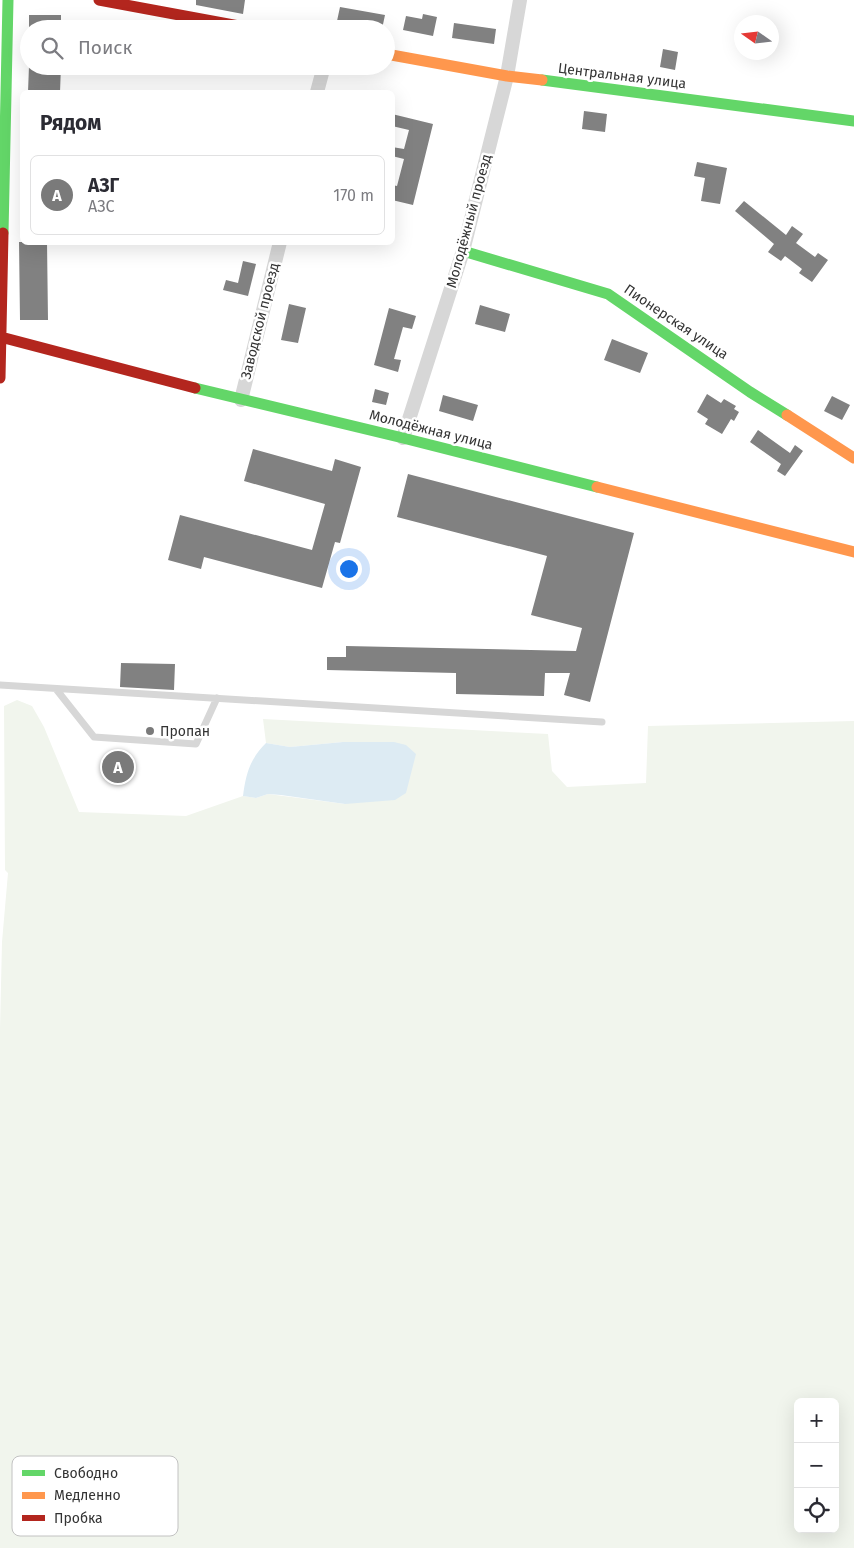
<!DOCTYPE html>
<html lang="ru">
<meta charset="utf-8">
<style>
:root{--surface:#fff;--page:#f2f2f3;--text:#2b2b33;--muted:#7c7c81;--line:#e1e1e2;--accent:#7a7a7a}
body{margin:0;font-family:"Fira Sans",sans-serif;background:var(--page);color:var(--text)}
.controls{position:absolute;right:15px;bottom:15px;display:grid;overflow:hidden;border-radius:8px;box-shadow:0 5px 20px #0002}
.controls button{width:45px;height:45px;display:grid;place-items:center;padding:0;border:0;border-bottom:1px solid var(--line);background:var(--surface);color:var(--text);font:25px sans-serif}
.compass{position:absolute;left:734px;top:15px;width:45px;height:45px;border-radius:50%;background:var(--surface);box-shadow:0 5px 20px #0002;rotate:284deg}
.you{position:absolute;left:348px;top:568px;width:18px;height:18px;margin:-12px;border:4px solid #fff;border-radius:50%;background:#1a73e8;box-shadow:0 0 0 8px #1a73e833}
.badge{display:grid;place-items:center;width:32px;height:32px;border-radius:50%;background:var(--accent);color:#fff;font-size:16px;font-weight:700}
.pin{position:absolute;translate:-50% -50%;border:2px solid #fff;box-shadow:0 1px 5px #0006}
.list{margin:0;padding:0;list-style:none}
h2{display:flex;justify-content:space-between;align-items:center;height:65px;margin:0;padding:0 20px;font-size:21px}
h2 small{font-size:16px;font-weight:400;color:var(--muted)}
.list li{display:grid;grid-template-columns:32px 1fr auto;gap:15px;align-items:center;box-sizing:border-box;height:80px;margin:0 10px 10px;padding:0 10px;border:1px solid var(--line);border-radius:8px}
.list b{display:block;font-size:19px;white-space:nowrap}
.list p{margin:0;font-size:16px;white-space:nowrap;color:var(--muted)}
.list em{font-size:16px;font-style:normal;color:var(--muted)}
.icon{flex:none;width:28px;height:28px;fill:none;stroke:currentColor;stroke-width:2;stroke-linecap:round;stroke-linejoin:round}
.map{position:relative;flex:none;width:854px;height:1548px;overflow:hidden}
.search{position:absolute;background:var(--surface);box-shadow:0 5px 20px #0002;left:20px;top:20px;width:375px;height:55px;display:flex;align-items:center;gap:12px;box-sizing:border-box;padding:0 18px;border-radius:28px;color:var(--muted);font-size:19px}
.panel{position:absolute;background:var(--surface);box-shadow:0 5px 20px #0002;left:20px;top:90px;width:375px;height:155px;border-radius:8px}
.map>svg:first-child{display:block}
.green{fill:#f1f5ed;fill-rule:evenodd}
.water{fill:#ddebf3}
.building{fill:#818181}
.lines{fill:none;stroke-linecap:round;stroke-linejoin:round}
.lane{stroke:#d7d7d7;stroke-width:7}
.street{stroke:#d7d7d7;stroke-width:14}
.fast{stroke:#63d668;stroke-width:11}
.slow{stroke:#ff974d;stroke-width:11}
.jam{stroke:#b3261e;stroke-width:11}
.poi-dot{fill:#7a7a7a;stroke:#fff;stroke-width:2}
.labels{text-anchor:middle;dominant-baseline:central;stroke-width:5;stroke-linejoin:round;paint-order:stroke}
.street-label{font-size:14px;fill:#333;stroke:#fff}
.poi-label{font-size:14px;fill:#333;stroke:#fff;text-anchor:start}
.key{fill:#fff;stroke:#c2c2c2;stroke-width:1}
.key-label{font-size:14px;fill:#333}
</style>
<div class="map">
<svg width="854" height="1548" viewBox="0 0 854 1548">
<rect width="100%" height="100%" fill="#fff"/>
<!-- green -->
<path class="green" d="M 17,700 L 32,706 L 44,727 L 79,812 L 186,816 L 243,796 L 256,798 L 268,794 L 345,804 L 394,742 L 343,742 L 290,747 L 266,743 L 263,719 L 548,734 L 552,771 L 567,787 L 646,783 L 648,726 L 854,721 L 854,1548 L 0,1548 L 0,1029 L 2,942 L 8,873 L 5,870 L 4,706 ZM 798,1402 L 835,1402 L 835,1529 L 798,1529 Z"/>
<!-- water -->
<path class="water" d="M 343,742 L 394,742 L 406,745 L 416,754 L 406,793 L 395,800 L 345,804 L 281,795 L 268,794 L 256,798 L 243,796 C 246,773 250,759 266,743 L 290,747 Z"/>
<!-- building -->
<path class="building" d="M 196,0 L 245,0 L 243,14 L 196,5 Z
M 340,7 L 385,15 L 382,29 L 337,21 Z
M 423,14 L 437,17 L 433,36 L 403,30 L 406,16 L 422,19 Z
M 29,15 L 61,15 L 61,29 L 29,29 Z
M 454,23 L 496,29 L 494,44 L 452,38 Z
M 663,49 L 678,52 L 675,70 L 660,67 Z
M 29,66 L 61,66 L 60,92 L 28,92 Z
M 584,111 L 607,114 L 605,132 L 582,129 Z
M 392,114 L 433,124 L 413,205 L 392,200 L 392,185 L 397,186 L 404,159 L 392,156 L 392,147 L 404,149 L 409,130 L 392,126 Z
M 697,162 L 727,168 L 720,204 L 701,201 L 705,178 L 694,176 Z
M 744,201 L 786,235 L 792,226 L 803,234 L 796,243 L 815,257 L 818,253 L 828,260 L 812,282 L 799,273 L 802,269 L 785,256 L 781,261 L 768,252 L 774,244 L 735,211 Z
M 19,242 L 47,242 L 48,320 L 20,320 Z
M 243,261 L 256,264 L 248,296 L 223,290 L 226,280 L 238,283 Z
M 289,304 L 306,308 L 298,343 L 281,340 Z
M 480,305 L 510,314 L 505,332 L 475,324 Z
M 389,308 L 416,316 L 412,329 L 403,327 L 394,359 L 401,360 L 398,372 L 374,365 Z
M 612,339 L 648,353 L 640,373 L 604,360 Z
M 375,389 L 389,393 L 386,405 L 372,402 Z
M 707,394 L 721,403 L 724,399 L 736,406 L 734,409 L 739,412 L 734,421 L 731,419 L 722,434 L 705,424 L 708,419 L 697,412 Z
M 443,395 L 478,405 L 473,421 L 439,411 Z
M 832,396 L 850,405 L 842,420 L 824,411 Z
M 758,430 L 790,453 L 795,445 L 803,451 L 785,476 L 777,471 L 781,464 L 750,442 Z
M 253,449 L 332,471 L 335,459 L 361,467 L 340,543 L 335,542 L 322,588 L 204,557 L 201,569 L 168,560 L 180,515 L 312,550 L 325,504 L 244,481 Z
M 408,474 L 634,533 L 590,702 L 564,695 L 570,673 L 545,673 L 544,696 L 456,694 L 456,673 L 327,670 L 327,657 L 346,657 L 346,646 L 576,651 L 582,628 L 531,615 L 547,556 L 397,517 Z
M 121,663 L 175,664 L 174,690 L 120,687 Z"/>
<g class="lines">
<!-- lane -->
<path class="lane" d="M 0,685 L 602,722
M 56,689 L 94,737 L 196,744 L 217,698"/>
<!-- street -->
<path class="street" d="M 317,92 L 324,66
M 241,400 L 280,242
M 403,438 L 463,251 L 507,76 L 520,0"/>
<!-- fast -->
<path class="fast" d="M 542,80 L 854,121
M 3,233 L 8,0
M 463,251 L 608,294 L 750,392 L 787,415
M 195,388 L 403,438 L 597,487"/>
<!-- slow -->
<path class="slow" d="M 386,54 L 507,76 L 542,80
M 787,415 L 854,458
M 597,487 L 854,552"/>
<!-- jam -->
<path class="jam" d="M 99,0 L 255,29
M 1,337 L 195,388
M 0,378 L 3,233"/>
</g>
<!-- markers -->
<circle class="poi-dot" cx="150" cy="731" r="5"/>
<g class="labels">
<!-- street labels -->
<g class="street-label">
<text transform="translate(622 76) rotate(7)">Центральная улица</text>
<text transform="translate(469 221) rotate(-75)">Молодёжный проезд</text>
<text transform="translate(260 321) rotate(-76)">Заводской проезд</text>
<text transform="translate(676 322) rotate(34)">Пионерская улица</text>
<text transform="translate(431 430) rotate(14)">Молодёжная улица</text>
</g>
<!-- poi labels -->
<g class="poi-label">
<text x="160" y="731">Пропан</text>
</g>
</g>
<!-- legend -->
<rect x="12" y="1456" width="166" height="80" rx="8" class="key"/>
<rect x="22" y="1470" width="23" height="6" fill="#63d668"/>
<rect x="22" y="1492" width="23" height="7" fill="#ff974d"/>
<rect x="22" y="1515" width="23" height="6" fill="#b3261e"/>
<g class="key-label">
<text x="54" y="1478">Свободно</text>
<text x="54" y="1500">Медленно</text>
<text x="54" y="1523">Пробка</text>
</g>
</svg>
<div class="controls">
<button>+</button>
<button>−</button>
<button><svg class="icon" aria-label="locate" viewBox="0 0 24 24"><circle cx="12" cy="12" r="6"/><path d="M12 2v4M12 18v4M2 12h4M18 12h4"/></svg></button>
</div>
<svg class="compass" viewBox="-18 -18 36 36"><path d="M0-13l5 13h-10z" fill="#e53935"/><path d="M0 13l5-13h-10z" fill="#7c7c81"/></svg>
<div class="you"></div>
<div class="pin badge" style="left:118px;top:767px">A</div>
<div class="search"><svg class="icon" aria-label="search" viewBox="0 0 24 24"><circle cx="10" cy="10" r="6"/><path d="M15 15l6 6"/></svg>Поиск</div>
<section class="panel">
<h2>Рядом<small></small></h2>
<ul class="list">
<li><span class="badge">A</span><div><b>АЗГ</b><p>АЗС</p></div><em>170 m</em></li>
</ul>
</section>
</div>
